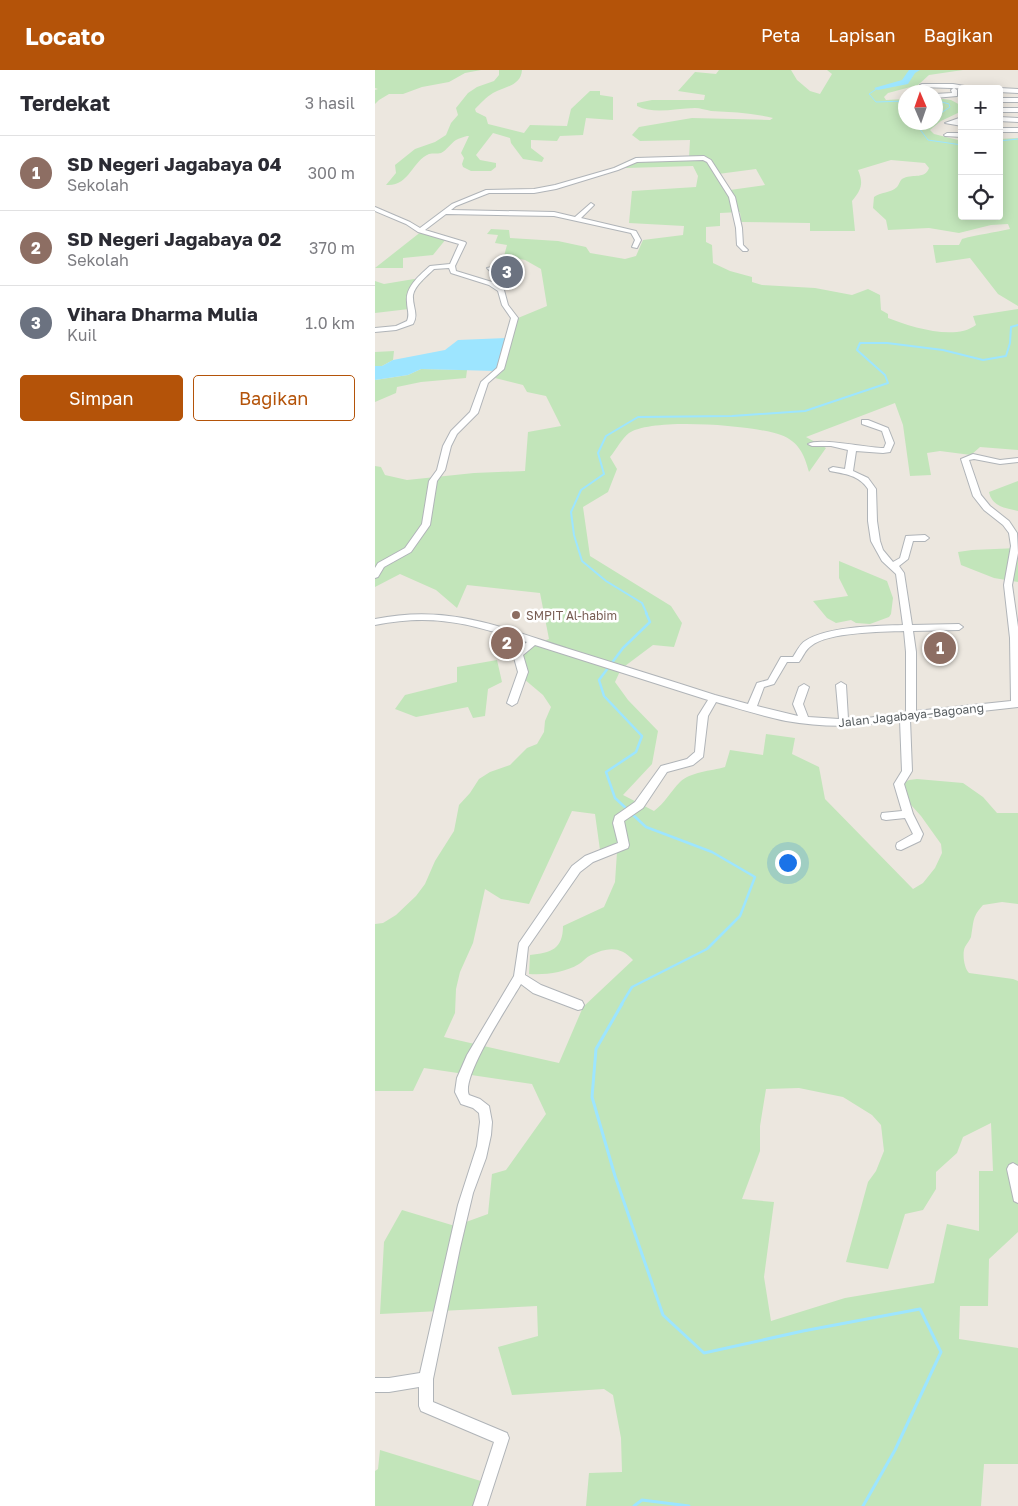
<!DOCTYPE html>
<html lang="id">
<meta charset="utf-8">
<style>
:root{--surface:#fff;--page:#f2f2f3;--text:#2b2b33;--muted:#7c7c81;--line:#e1e1e2;--accent:#b45309}
body{margin:0;font-family:"Golos Text",sans-serif;background:var(--page);color:var(--text)}
.controls{position:absolute;right:15px;top:15px;display:grid;overflow:hidden;border-radius:5px;box-shadow:0 2px 12px #0003}
.controls button{width:45px;height:45px;display:grid;place-items:center;padding:0;border:0;border-bottom:1px solid var(--line);background:var(--surface);color:var(--text);font:25px sans-serif}
.compass{position:absolute;left:523px;top:15px;width:45px;height:45px;border-radius:50%;background:var(--surface);box-shadow:0 2px 12px #0003;rotate:358deg}
.you{position:absolute;left:412px;top:792px;width:18px;height:18px;margin:-12px;border:4px solid #fff;border-radius:50%;background:#1a73e8;box-shadow:0 0 0 8px #1a73e833}
.badge{display:grid;place-items:center;width:32px;height:32px;border-radius:50%;background:var(--accent);color:#fff;font-size:16px;font-weight:700}
.pin{position:absolute;translate:-50% -50%;border:2px solid #fff;box-shadow:0 1px 5px #0006}
.list{margin:0;padding:0;list-style:none}
h2{display:flex;justify-content:space-between;align-items:center;height:65px;margin:0;padding:0 20px;font-size:21px}
h2 small{font-size:16px;font-weight:400;color:var(--muted)}
.list li{display:grid;grid-template-columns:32px 1fr auto;gap:15px;align-items:center;box-sizing:border-box;height:75px;padding:0 20px;border-top:1px solid var(--line)}
.list b{display:block;font-size:19px;white-space:nowrap}
.list p{margin:0;font-size:16px;white-space:nowrap;color:var(--muted)}
.list em{font-size:16px;font-style:normal;color:var(--muted)}
.actions{display:flex;gap:10px;padding:15px 20px}
.actions a{flex:1;padding:11px 0;border:1px solid var(--accent);border-radius:5px;text-align:center;font-size:18px;color:var(--accent)}
.actions .main{background:var(--accent);color:#fff}
.icon{flex:none;width:28px;height:28px;fill:none;stroke:currentColor;stroke-width:2;stroke-linecap:round;stroke-linejoin:round}
.map{position:relative;flex:none;width:643px;height:1436px;overflow:hidden}
header{display:flex;align-items:center;gap:30px;box-sizing:border-box;height:70px;padding:0 25px;background:var(--accent);color:#fff}
header strong{font-size:24px}
nav{display:flex;gap:28px;margin-inline-start:auto;font-size:18px}
main{display:flex}
aside{flex:1;background:var(--surface)}
.map>svg:first-child{display:block}
.green{fill:#c2e5ba;fill-rule:evenodd}
.water{fill:#9de5ff}
.lines{fill:none;stroke-linecap:round;stroke-linejoin:round}
.stream-far3{stroke:#9de5ff;stroke-width:1}
.stream-far2{stroke:#9de5ff;stroke-width:2}
.stream-far1{stroke:#9de5ff;stroke-width:2.5}
.stream{stroke:#9de5ff;stroke-width:3}
.river{fill:#9de5ff;fill-rule:evenodd}
.minor-casing{stroke:#b0b4b8;stroke-width:2}
.minor{fill:#fff;fill-rule:evenodd}
.education-dot{fill:#8d6e63;stroke:#fff;stroke-width:2}
.labels{text-anchor:middle;dominant-baseline:central;stroke-width:5;stroke-linejoin:round;paint-order:stroke}
.education-label{font-size:12px;fill:#785e54;stroke:#fff;text-anchor:start}
.street-label{font-size:12px;fill:#585e61;stroke:#fff}
</style>
<header>
<strong>Locato</strong>
<nav><a>Peta</a><a>Lapisan</a><a>Bagikan</a></nav>
</header>
<main>
<aside>
<h2>Terdekat<small>3 hasil</small></h2>
<ul class="list">
<li><span class="badge" style="background:#8d6e63">1</span><div><b>SD Negeri Jagabaya 04</b><p>Sekolah</p></div><em>300 m</em></li>
<li><span class="badge" style="background:#8d6e63">2</span><div><b>SD Negeri Jagabaya 02</b><p>Sekolah</p></div><em>370 m</em></li>
<li><span class="badge" style="background:#6b7280">3</span><div><b>Vihara Dharma Mulia</b><p>Kuil</p></div><em>1.0 km</em></li>
</ul>
<div class="actions"><a class="main">Simpan</a><a>Bagikan</a></div>
</aside>
<div class="map">
<svg width="643" height="1436" viewBox="0 0 643 1436">
<rect width="100%" height="100%" fill="#ece7df"/>
<!-- green -->
<path class="green" d="M 0,0 L 106,0 L 90,3 L 74,12 L 47,17 L 28,24 L 14,24 L 4,30 L 0,34 L 0,20 L 3,19 L 0,18 Z
M 124,0 L 147,0 C 146,16 129,17 118,23 C 111,27 105,34 100,39 L 101,42 L 111,47 L 113,54 L 149,63 L 155,55 L 192,56 L 196,39 L 215,21 L 225,21 L 225,25 L 238,27 L 238,50 L 211,48 L 208,65 L 185,66 L 182,71 L 156,70 L 156,78 L 169,88 L 167,92 L 148,89 L 136,73 L 135,68 L 118,63 L 101,85 L 105,90 L 121,93 L 121,97 L 116,101 L 96,101 L 88,97 L 87,94 L 89,88 L 86,83 L 94,66 L 92,66 C 89,67 84,68 81,70 C 76,73 72,80 66,83 C 62,84 58,83 54,84 C 37,91 34,117 11,115 L 21,103 L 20,95 L 40,79 L 60,72 L 71,65 L 76,53 L 83,45 L 81,38 L 93,23 L 102,17 L 119,11 L 124,5 Z
M 344,0 L 416,0 L 422,10 L 435,21 L 445,24 L 457,4 L 452,0 L 588,0 L 554,5 L 543,15 L 513,23 L 509,27 L 511,30 L 530,29 L 530,52 L 560,52 L 561,28 L 576,30 L 587,36 L 587,41 L 566,51 L 555,60 L 559,64 L 587,71 L 587,146 L 624,146 L 624,69 L 643,68 L 643,236 L 623,224 L 595,188 L 561,193 L 558,175 L 584,175 L 587,169 C 603,164 619,163 635,159 L 633,154 L 616,155 L 584,163 L 554,158 L 513,160 L 511,150 L 498,138 L 499,127 C 505,122 516,123 522,117 C 525,114 524,110 529,108 C 539,104 550,109 554,98 L 550,93 L 516,90 L 483,100 C 489,114 486,120 477,131 L 480,161 L 435,161 L 435,153 L 366,152 L 365,142 L 345,143 L 345,156 L 331,157 L 331,172 L 337,175 L 338,193 L 355,201 L 377,207 L 377,212 L 387,215 L 440,218 L 477,225 L 493,219 L 505,225 L 506,240 L 513,244 L 513,248 C 536,257 580,271 601,255 L 598,246 L 643,239 L 643,380 L 605,377 L 596,385 L 565,381 L 552,383 L 556,405 L 535,406 L 528,355 L 520,333 L 431,367 L 451,378 L 434,402 C 429,384 424,372 406,365 C 379,355 277,347 254,363 C 247,368 241,380 235,387 L 242,399 L 233,422 L 208,437 L 215,486 L 296,536 L 307,553 L 299,577 L 278,575 L 246,599 L 240,612 L 253,630 L 283,661 L 277,694 L 248,725 L 279,741 C 290,733 295,722 305,712 C 315,702 336,701 350,697 L 355,680 L 388,685 L 391,664 L 420,668 L 417,684 L 444,697 L 450,729 L 538,819 L 548,813 L 560,798 L 567,783 L 566,774 L 546,746 L 526,724 L 525,715 L 534,710 L 542,709 L 588,713 L 608,727 L 622,743 L 643,743 L 643,834 L 627,832 L 608,835 C 597,847 599,851 596,867 C 595,870 592,873 590,877 C 587,883 589,898 594,903 L 638,909 L 643,911 L 643,1162 L 614,1189 L 613,1236 L 585,1236 L 584,1269 L 643,1278 L 643,1394 L 609,1394 L 606,1436 L 211,1436 L 214,1403 L 247,1402 L 246,1368 L 238,1325 L 229,1319 L 137,1325 L 123,1277 L 163,1266 L 162,1236 L 5,1244 L 9,1172 L 27,1140 L 80,1156 L 113,1144 L 117,1104 L 131,1100 L 171,1044 L 157,1014 L 49,998 L 38,1021 L 0,1021 L 0,854 L 8,853 L 21,845 L 41,826 L 50,814 L 60,791 L 79,761 L 84,735 L 95,723 L 104,709 L 115,702 L 135,695 L 152,678 L 162,674 L 169,662 L 170,651 L 176,637 L 168,625 L 149,609 L 146,589 L 158,575 L 174,569 L 165,523 L 92,515 L 82,538 L 61,520 L 25,504 L 0,517 L 0,396 L 6,397 L 10,405 L 32,410 L 99,403 L 150,401 L 153,362 L 186,356 L 171,326 L 152,322 L 148,315 L 120,308 L 127,302 L 143,248 L 172,236 L 166,199 L 150,190 L 129,186 L 132,175 L 120,173 L 123,165 L 112,164 L 116,159 L 134,160 L 135,168 L 183,171 L 211,177 L 215,183 L 250,189 L 261,186 L 268,170 L 308,165 L 309,156 L 254,153 L 257,121 L 321,117 L 323,106 L 318,96 L 250,98 L 259,91 L 314,88 L 315,70 L 265,71 L 257,65 L 264,57 L 317,48 L 395,50 L 398,48 C 378,43 357,42 336,41 C 331,40 325,38 320,38 C 301,38 280,45 262,36 L 262,33 L 277,30 L 329,30 L 330,25 L 303,21 L 320,2 L 341,4 ZM 381,99 L 390,115 L 355,120 L 343,104 ZM 197,741 L 220,744 L 225,780 L 241,780 L 242,782 L 240,812 L 229,837 L 188,856 C 188,879 176,883 155,885 L 154,904 C 170,905 189,903 204,894 C 208,892 211,887 216,885 C 232,877 246,876 258,890 L 208,937 L 184,993 L 69,967 L 80,943 L 81,919 L 85,902 L 98,873 L 110,819 L 126,829 L 154,834 ZM 424,1018 L 468,1027 L 497,1045 L 506,1055 L 509,1081 L 501,1101 L 493,1112 L 471,1192 L 513,1199 L 530,1144 L 548,1140 L 561,1119 L 561,1102 L 582,1083 L 588,1067 L 616,1053 L 618,1101 L 604,1101 L 604,1161 L 572,1154 L 559,1213 L 470,1228 L 396,1251 L 389,1207 L 399,1132 L 367,1129 L 385,1081 L 385,1056 L 391,1019 Z
M 47,161 L 71,169 L 58,185 L 28,188 L 28,198 L 0,198 Z
M 39,209 L 48,211 L 34,222 L 34,239 L 0,243 L 0,211 L 9,214 Z
M 19,281 L 18,290 L 7,296 L 0,296 L 0,282 Z
M 46,299 L 92,300 L 91,308 L 46,312 L 22,317 L 21,323 L 0,332 L 0,310 L 33,305 Z
M 643,411 L 643,441 C 631,438 617,437 614,422 Z
M 643,478 L 643,512 L 619,508 L 586,495 L 583,482 L 597,480 Z
M 464,491 L 512,511 L 518,528 L 516,544 L 514,547 L 495,554 L 481,553 L 476,550 L 461,553 L 452,548 L 438,531 L 473,526 L 464,508 Z
M 122,590 L 127,612 L 113,619 L 110,646 L 98,648 L 93,637 L 41,647 L 20,639 L 30,625 L 82,612 L 82,597 Z
M 5,1380 L 109,1412 L 111,1436 L 0,1436 L 0,1401 L 3,1399 Z"/>
<!-- water -->
<path class="water" d="M 131,268 L 121,301 L 46,299 L 33,305 L 0,310 L 0,296 L 7,296 L 18,290 L 70,280 L 83,270 Z"/>
<g class="lines">
<!-- stream-far3 -->
<path class="stream-far3" d="M 503,18 L 494,24 L 501,32 L 530,31
M 560,30 L 574,34 L 575,37 L 560,47
M 552,52 L 544,58 L 553,70 L 587,75
M 624,71 L 643,69"/>
<!-- stream-far2 -->
<path class="stream-far2" d="M 272,544 L 267,533 L 231,511 L 207,491 L 199,465 L 196,442 L 206,420 L 229,404 L 223,383 L 231,366 L 263,347 L 357,346 L 430,341 L 513,313 L 510,305 L 482,280 L 485,273 L 512,273 L 568,280 L 608,290 L 631,286 L 635,273 L 636,257 L 643,255"/>
<!-- stream-far1 -->
<path class="stream-far1" d="M 253,740 L 240,728 L 231,702 L 261,682 L 267,666 L 229,626 L 224,610 L 248,578 L 275,552 L 271,543
M 246,935 L 257,917 L 332,879 L 365,846 L 380,807 L 337,782 L 271,757 L 257,744"/>
<!-- stream -->
<path class="stream" d="M 247,934 L 221,979 L 217,1027 L 240,1106 L 288,1245 L 329,1283 L 428,1261 L 545,1239 L 566,1282 L 520,1380 L 488,1436
M 259,1436 L 267,1430 L 314,1436"/>
<!-- river -->
<path class="river" d="M 534,0 L 545,0 L 540,3 L 533,14 L 503,20 L 499,18 L 527,10 Z"/>
<defs>
<path id="minor" d="M 547,14 L 578,14 L 607,19 L 545,17 L 545,15 Z
M 579,18 L 582,20 L 582,26 L 560,28 L 560,24 L 577,23 L 576,20 Z
M 624,18 L 643,19 L 643,23 L 624,22 L 624,19 L 622,19 Z
M 586,28 L 587,32 L 584,31 L 584,29 Z
M 624,28 L 643,28 L 643,32 L 624,32 Z
M 624,38 L 643,38 L 643,42 L 624,42 Z
M 587,47 L 587,51 L 583,52 L 587,52 L 587,56 L 570,53 Z
M 624,47 L 643,48 L 643,52 L 624,51 Z
M 624,58 L 643,58 L 643,62 L 624,62 Z
M 572,63 L 587,63 L 587,67 L 570,66 L 569,65 Z
M 329,86 L 336,90 L 360,127 L 367,158 L 368,175 L 373,180 L 372,181 L 368,181 L 362,175 L 361,158 L 354,127 L 332,92 L 328,90 L 262,92 L 243,100 L 181,119 L 159,123 L 114,123 L 81,136 L 76,140 L 179,142 L 200,147 L 216,133 L 219,135 L 206,148 L 261,161 L 266,170 L 262,178 L 257,177 L 260,170 L 256,163 L 179,146 L 71,144 L 50,160 L 90,172 L 91,173 L 80,196 L 81,201 L 117,212 L 117,203 L 112,198 L 117,197 L 123,203 L 123,216 L 129,220 L 133,235 L 143,248 L 129,299 L 113,313 L 103,343 L 82,364 L 76,376 L 70,400 L 62,411 L 55,455 L 36,482 L 9,497 L 3,507 L 0,508 L 0,498 L 3,493 L 30,478 L 47,454 L 54,411 L 62,400 L 68,376 L 76,361 L 95,342 L 106,312 L 122,298 L 136,248 L 127,235 L 123,221 L 114,215 L 76,203 L 74,198 L 59,199 C 52,206 40,215 38,225 C 37,236 44,244 38,254 L 21,260 L 0,262 L 0,258 L 21,256 L 32,251 C 35,244 32,239 32,232 C 30,217 45,205 55,196 L 75,194 L 84,174 L 43,162 L 31,154 L 0,141 L 0,137 L 35,152 L 45,158 L 77,134 L 111,120 L 159,119 L 180,115 L 239,98 L 261,88 Z
M 487,350 L 493,350 L 513,358 L 519,373 L 515,382 L 508,383 L 481,381 L 478,401 L 493,408 L 501,419 L 502,451 L 505,471 L 508,480 L 518,492 L 525,488 L 531,466 L 550,465 L 554,468 L 550,471 L 538,471 L 533,489 L 524,496 L 529,503 L 537,555 L 584,554 L 588,557 L 584,560 L 538,561 L 541,582 L 541,641 L 636,631 L 635,568 L 629,515 L 636,476 L 634,463 L 628,455 L 609,440 L 598,426 L 586,389 L 598,384 L 625,390 L 643,388 L 643,392 L 625,394 L 599,389 L 594,390 L 606,425 L 615,436 L 634,451 L 642,463 L 643,483 L 637,515 L 643,557 L 643,637 L 535,649 L 537,701 L 529,714 L 538,744 L 548,764 L 545,771 L 526,780 L 522,779 L 521,776 L 522,773 L 538,764 L 530,748 L 511,750 L 507,749 L 506,746 L 507,743 L 527,741 L 519,714 L 527,701 L 525,650 C 487,657 450,658 411,651 C 387,646 365,639 341,632 L 333,646 L 328,687 L 318,695 L 292,702 L 268,738 L 249,751 L 254,775 L 253,778 L 218,792 L 205,802 L 153,877 L 150,905 L 166,915 L 207,931 L 209,935 L 207,939 L 203,940 L 158,923 L 146,914 C 135,933 85,1008 94,1025 L 105,1029 L 114,1036 L 117,1052 L 116,1065 L 111,1088 L 98,1123 L 85,1178 L 58,1309 L 58,1332 L 132,1363 L 134,1368 L 112,1436 L 98,1436 L 119,1372 L 46,1341 L 44,1336 L 44,1317 L 14,1322 L 0,1322 L 0,1308 L 14,1308 L 45,1303 L 83,1135 L 102,1076 L 105,1052 L 104,1043 L 98,1038 L 86,1034 L 80,1022 L 82,1008 L 92,985 L 139,906 L 144,873 L 197,796 L 210,786 L 243,773 L 238,753 L 240,746 L 260,732 L 286,696 L 312,689 L 320,682 L 323,646 L 333,630 L 160,575 L 148,585 L 153,602 L 142,633 L 137,636 L 132,633 L 143,602 L 138,584 L 152,572 C 95,554 60,543 0,555 L 0,549 C 74,534 125,557 194,579 C 242,594 291,609 340,625 L 373,634 L 382,613 L 393,610 L 406,587 L 418,587 C 422,581 425,574 430,571 C 453,556 502,556 528,555 L 521,504 L 507,491 L 496,471 L 493,451 L 493,419 C 484,405 470,404 455,401 L 454,399 L 458,397 L 470,399 L 473,380 L 456,376 L 437,376 L 433,374 C 444,367 493,378 509,378 L 511,373 L 507,361 L 487,354 ZM 529,561 L 531,582 L 531,642 L 493,648 L 473,649 L 471,615 L 466,612 L 461,615 L 464,649 L 433,647 L 428,634 L 434,617 L 429,614 L 424,617 L 418,634 L 423,646 L 382,636 L 389,617 L 399,614 L 412,592 L 424,592 C 428,587 430,580 436,576 C 453,562 506,562 529,561 Z
M 638,1093 L 643,1096 L 643,1133 L 639,1131 L 632,1099 L 634,1095 Z"/>
</defs>
<!-- minor casing -->
<use href="#minor" class="minor-casing"/>
<!-- minor -->
<use href="#minor" class="minor"/>
</g>
<!-- markers -->
<circle class="education-dot" cx="141" cy="545" r="5"/>
<g class="labels">
<!-- education labels -->
<g class="education-label">
<text x="151" y="545">SMPIT Al-habim</text>
</g>
<!-- street labels -->
<g class="street-label">
<text transform="translate(536 645) rotate(-6)">Jalan Jagabaya–Bagoang</text>
</g>
</g>
</svg>
<div class="controls">
<button>+</button>
<button>−</button>
<button><svg class="icon" aria-label="locate" viewBox="0 0 24 24"><circle cx="12" cy="12" r="6"/><path d="M12 2v4M12 18v4M2 12h4M18 12h4"/></svg></button>
</div>
<svg class="compass" viewBox="-18 -18 36 36"><path d="M0-13l5 13h-10z" fill="#e53935"/><path d="M0 13l5-13h-10z" fill="#7c7c81"/></svg>
<div class="you"></div>
<div class="pin badge" style="left:565px;top:578px;background:#8d6e63">1</div>
<div class="pin badge" style="left:132px;top:573px;background:#8d6e63">2</div>
<div class="pin badge" style="left:132px;top:202px;background:#6b7280">3</div>
</div>
</main>
